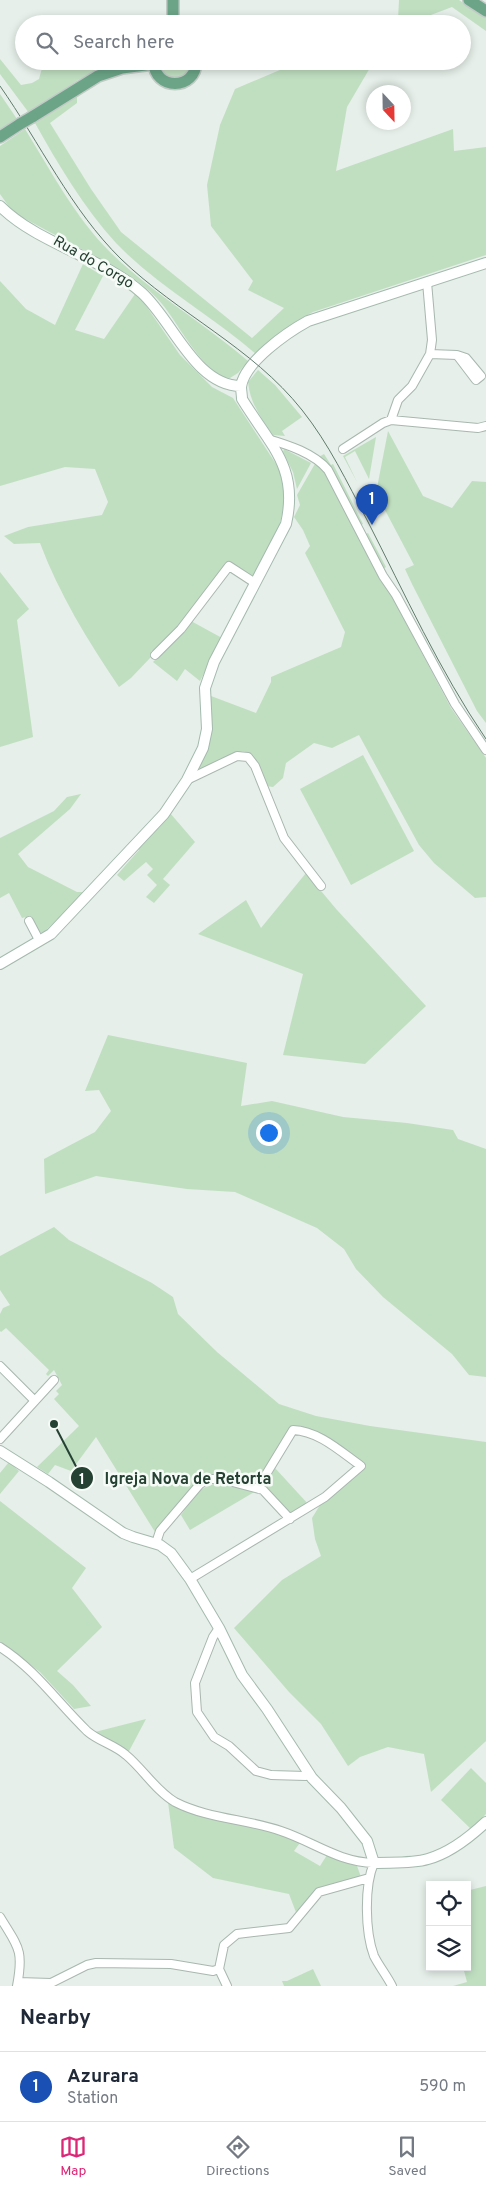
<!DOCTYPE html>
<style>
:root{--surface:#fff;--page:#f6f6f7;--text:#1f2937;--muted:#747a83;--line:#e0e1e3;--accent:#db2777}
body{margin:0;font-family:Overpass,sans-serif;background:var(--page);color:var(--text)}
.controls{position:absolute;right:15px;bottom:15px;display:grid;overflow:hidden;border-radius:0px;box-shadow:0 2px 8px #0003}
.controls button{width:45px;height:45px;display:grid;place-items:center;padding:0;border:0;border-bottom:1px solid var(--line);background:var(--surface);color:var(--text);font:25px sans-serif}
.compass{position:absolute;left:366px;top:85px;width:45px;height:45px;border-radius:50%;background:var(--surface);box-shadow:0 2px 8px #0003;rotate:158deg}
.you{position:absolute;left:268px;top:1132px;width:18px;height:18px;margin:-12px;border:4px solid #fff;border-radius:50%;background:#1a73e8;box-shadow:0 0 0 8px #1a73e833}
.badge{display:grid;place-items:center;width:32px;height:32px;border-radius:50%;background:var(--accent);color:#fff;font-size:16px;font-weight:700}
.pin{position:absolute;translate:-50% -41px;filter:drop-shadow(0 1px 2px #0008)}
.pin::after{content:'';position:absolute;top:26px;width:18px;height:15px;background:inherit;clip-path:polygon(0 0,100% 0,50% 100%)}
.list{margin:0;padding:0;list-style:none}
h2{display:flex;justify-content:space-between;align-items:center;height:65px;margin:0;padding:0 20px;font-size:21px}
h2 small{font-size:16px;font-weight:400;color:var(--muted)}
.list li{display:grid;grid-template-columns:32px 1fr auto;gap:15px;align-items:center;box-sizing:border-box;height:70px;padding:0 20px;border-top:1px solid var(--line)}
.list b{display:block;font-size:19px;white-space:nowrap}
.list p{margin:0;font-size:16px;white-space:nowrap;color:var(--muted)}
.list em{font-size:16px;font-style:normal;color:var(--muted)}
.icon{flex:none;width:28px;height:28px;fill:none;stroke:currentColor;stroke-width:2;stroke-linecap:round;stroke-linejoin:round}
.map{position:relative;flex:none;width:486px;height:1986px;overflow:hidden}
.search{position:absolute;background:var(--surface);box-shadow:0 2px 8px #0003;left:15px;right:15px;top:15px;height:55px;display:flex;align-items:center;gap:12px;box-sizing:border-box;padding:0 18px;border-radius:28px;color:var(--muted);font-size:19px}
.sheet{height:135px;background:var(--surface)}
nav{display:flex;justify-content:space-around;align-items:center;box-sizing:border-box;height:70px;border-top:1px solid var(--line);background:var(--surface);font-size:14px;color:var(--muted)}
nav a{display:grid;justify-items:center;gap:2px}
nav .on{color:var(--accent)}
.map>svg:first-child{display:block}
.green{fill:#c0dfc1}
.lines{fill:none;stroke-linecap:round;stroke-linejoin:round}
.street-casing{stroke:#a8b7af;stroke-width:10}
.secondary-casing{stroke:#a4baae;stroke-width:12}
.primary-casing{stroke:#c2cac6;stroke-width:14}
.street{stroke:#fff;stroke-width:8}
.secondary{stroke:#fff;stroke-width:10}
.primary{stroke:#6ba487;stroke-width:11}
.tram{stroke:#607c6e;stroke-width:1}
.primary-bridge-casing{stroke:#c2cac6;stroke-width:14;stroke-linecap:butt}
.primary-bridge{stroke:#6ba487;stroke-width:11}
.labels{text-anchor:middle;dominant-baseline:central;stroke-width:5;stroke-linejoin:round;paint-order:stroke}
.street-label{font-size:15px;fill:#254133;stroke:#f7fbf8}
.leader{fill:none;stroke:#254133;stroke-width:2}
.callout-dot{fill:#254133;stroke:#f7fbf8;stroke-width:2}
.mark-label{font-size:15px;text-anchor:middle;font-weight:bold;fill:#fff}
.callout-label{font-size:16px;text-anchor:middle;font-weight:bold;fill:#254133;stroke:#f7fbf8;stroke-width:5;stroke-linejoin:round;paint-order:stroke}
</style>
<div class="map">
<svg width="486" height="1986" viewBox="0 0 486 1986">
<rect width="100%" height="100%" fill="#e6efe9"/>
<!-- green -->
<path class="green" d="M 399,0 L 459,0 L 486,18 L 486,31 L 452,7 L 407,24 L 400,24 L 398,20 L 396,24 L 389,24 L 398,20 Z
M 0,59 L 21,85 L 32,83 L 39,79 L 44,61 L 84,61 L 103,68 L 78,80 L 29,113 L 0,74 Z
M 159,61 L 190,61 C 190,84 163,85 159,61 Z
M 301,61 L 374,61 L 347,107 L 336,171 L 453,129 L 454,151 L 486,147 L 486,255 L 313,312 C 291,323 273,337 256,354 C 211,315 157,286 116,243 C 84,208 58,164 35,123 L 77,96 L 77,103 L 50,123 L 91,189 L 121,232 L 252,338 L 284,308 L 248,290 L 253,281 L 211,226 L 207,185 L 220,125 L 235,89 Z
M 0,94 L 17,119 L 0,130 Z
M 25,129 C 51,171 75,217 110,252 C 152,293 204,323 248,361 L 238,373 L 230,378 C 206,379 177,321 162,304 C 143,281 116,268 91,254 C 67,241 43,229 20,216 L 10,208 L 0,194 L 0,146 Z
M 83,264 L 103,276 L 75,330 L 104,339 L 135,294 L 140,297 L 180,355 L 212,387 L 233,398 L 278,467 L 283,481 L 285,500 L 280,524 L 253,577 L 229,563 L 179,627 L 156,650 L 151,651 L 151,657 L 131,678 L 119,687 C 88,641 59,594 40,543 L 14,544 L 4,536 L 28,527 L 102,515 L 108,502 L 95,469 L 65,467 L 0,486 L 0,281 L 26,309 L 55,325 Z
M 258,370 L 275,385 L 302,417 L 282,431 L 285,436 L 273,435 C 261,418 250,403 248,382 Z
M 388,431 L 423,496 L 452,508 L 472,481 L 486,482 L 486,723 L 477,711 L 412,584 L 405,569 L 414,565 L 376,493 Z
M 376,437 L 369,479 L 355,451 L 345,457 L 357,482 L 343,456 Z
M 284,449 L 311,463 L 297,489 L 293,472 L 283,452 Z
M 324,454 L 331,465 L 333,464 L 363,524 L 361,525 L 365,534 L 368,533 L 386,567 L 383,569 L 317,458 Z
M 316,462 L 327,472 L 369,556 L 368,558 L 392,597 L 451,708 L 486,758 L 486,897 L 475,898 L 434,863 L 419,845 L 359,735 L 332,748 L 314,743 L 286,763 L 283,778 L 273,787 L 266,786 C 243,725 240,761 200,770 L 198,767 L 210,729 L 211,696 L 256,713 L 271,682 L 271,677 L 341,647 L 345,632 L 305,553 L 310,546 L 303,530 L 294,517 L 300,505 L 297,495 Z
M 0,572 L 29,609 L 17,620 L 33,737 L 0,747 Z
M 191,621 L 222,638 L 200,681 L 185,669 L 177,681 L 153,662 L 183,632 Z
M 363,755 L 414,851 L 351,885 L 300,789 Z
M 81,794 L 70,809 L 18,854 L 28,867 L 77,892 L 86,892 L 43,933 L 39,932 L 30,916 L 22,918 L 9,893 L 0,898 L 0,838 L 54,811 L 67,797 Z
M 170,813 L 195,842 L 163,879 L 170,885 L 154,903 L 146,897 L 157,885 L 147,875 L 153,869 L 146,862 L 124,881 L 117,875 L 139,850 L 137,848 Z
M 306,873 L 337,910 L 426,1006 L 365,1064 L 283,1055 L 303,974 L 198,934 L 246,900 L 261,928 Z
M 108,1035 L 247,1063 L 241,1106 L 272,1101 L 343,1117 L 407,1123 L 453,1130 L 458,1139 L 486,1149 L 486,1377 L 469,1375 L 452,1354 L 383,1297 L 356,1269 L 344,1249 L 317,1228 L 235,1192 L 187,1189 L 96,1176 L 45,1194 L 44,1159 L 95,1132 L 111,1111 L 99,1090 L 85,1091 Z
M 54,1227 L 69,1240 L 152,1283 L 173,1297 L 178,1314 L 217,1352 L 279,1404 L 316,1416 L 370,1426 L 486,1442 L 486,1741 L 431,1792 L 424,1754 L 388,1747 L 360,1757 L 348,1766 L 321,1724 L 289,1692 L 234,1628 L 282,1580 L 321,1556 L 315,1539 L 312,1518 L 325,1497 L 361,1466 L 322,1439 L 293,1430 L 259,1489 L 208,1480 L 198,1486 L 155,1532 L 96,1437 L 71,1471 L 55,1465 L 48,1474 L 37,1467 L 79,1426 L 54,1399 L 59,1394 L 56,1391 L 62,1385 L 54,1370 L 48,1376 L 46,1374 L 49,1370 L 6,1328 L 1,1332 L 0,1331 L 0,1314 L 3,1308 L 10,1305 L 0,1290 L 0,1256 Z
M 9,1462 L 19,1471 L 0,1494 L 0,1473 Z
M 275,1468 L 309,1505 L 291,1515 L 265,1486 Z
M 221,1483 L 256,1491 L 190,1530 L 181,1515 C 193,1499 199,1484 221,1483 Z
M 0,1501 L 86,1568 L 72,1588 L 102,1627 L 57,1671 L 73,1685 L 91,1706 L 74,1709 L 40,1672 L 0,1642 Z
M 146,1719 L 128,1753 L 95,1732 Z
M 471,1768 L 486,1783 L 486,1814 L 471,1829 L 441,1800 Z
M 168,1802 C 211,1819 257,1826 302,1840 L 294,1851 L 320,1866 L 327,1855 L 357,1866 L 361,1877 L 346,1883 L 323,1886 L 315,1892 L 297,1915 L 289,1894 L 213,1878 L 174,1848 Z
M 486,1886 L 486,1986 L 453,1986 L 467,1982 L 463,1967 L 467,1967 L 467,1895 L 470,1896 L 470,1890 Z
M 313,1969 L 321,1986 L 284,1986 L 282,1981 L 287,1981 Z"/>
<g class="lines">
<defs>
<path id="street" d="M 430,354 L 457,355 L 476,380 L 481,376 L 466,358 L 457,355
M 391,420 L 398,400 L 412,386 L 430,354 L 432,340 L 427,282
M 268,439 C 288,445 314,453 328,470 L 383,576 L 396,595 L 455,704 L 486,750
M 343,449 L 383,423 L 391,420 L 478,428 L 486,426
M 155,655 L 181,629 L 229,566 L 255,583
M 187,780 L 237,756 L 248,757 L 255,766 L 284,838 L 321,886
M 29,921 L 39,940
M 0,1366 L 35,1401
M 0,1439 L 54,1380
M 156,1543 L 160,1531 L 200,1484 L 208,1479 L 221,1479 L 263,1490 L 290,1519
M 190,1579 L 325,1497 L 361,1466 C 341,1452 319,1431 293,1430 L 265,1476 L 259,1489
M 219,1628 L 213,1637 L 195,1683 L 197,1712 L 214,1737 L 229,1746 L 256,1771 L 271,1775 L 306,1776 L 310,1774
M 0,1647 C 36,1670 57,1702 87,1731 C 98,1741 115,1745 126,1755 C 143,1769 156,1791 175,1802 C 208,1819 247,1819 281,1831 C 314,1842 338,1862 374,1863 C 364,1886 365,1932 374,1956 C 379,1966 387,1976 392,1986
M 0,1917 C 18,1947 24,1949 17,1986
M 219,1969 L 227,1986
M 18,1982 L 51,1983 L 87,1965 L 96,1963 L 171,1964 L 213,1971 L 219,1969 L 224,1945 L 237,1934 L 289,1928 L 319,1892 L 369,1878"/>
<path id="secondary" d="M 0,206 C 38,244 102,257 142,293 C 173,321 195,386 241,386
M 0,964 L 51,934 L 164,814 L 187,780 L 203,748 L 207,729 L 205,688 L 214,662 L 286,524 C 299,467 270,445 242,399 C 242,395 241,390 241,387 C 244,362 288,332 308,321 L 486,263
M 0,1451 L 49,1482 L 123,1533 L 133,1537 L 160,1545 L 171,1553 L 190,1579 L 219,1628 L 242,1675 L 267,1709 L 312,1778 L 341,1808 L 367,1841 L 374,1863 C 391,1862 411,1864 428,1859 C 450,1853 470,1837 486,1822"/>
<path id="primary" d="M 173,0 L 173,24
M 469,0 L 486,11
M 154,61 C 153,91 197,91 196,61
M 32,117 L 98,76 L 122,68 L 153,64
M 0,137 L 20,124"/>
</defs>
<!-- street casing -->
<use href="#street" class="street-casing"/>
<!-- secondary casing -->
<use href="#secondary" class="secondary-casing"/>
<!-- primary casing -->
<use href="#primary" class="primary-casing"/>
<!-- street -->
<use href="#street" class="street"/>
<!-- secondary -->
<use href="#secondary" class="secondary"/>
<!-- primary -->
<use href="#primary" class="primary"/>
<!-- tram -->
<path class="tram" d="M 0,86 C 40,143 71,210 121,259 C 178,314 252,347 302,410 C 329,444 347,482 367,520 C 405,594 439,670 486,739"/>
<defs>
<path id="primary-bridge" d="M 20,124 L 32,117"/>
</defs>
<!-- primary-bridge casing -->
<use href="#primary-bridge" class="primary-bridge-casing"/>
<!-- primary-bridge -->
<use href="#primary-bridge" class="primary-bridge"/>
</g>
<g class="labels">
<!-- street labels -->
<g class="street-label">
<text transform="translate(93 263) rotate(30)">Rua do Corgo</text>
</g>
</g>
<!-- callouts -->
<path class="leader" d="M54 1424L82 1478"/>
<g class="callout-dot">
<circle cx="54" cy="1424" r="5"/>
<circle cx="82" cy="1478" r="12"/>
</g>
<g class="mark-label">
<text x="82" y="1484">1</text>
</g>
<g class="callout-label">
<text x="188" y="1484">Igreja Nova de Retorta</text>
</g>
</svg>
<div class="controls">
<button><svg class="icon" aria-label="locate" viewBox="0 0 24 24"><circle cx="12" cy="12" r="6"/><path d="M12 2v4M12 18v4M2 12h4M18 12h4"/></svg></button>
<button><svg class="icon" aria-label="layers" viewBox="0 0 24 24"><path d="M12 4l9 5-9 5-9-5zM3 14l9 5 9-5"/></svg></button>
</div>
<svg class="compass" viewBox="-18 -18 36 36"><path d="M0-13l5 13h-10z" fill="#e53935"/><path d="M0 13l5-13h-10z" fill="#747a83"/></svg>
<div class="you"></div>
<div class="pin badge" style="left:372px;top:525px;background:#1a4fb4">1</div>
<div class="search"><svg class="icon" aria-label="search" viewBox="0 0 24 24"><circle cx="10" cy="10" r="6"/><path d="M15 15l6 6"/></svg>Search here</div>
</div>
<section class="sheet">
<h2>Nearby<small></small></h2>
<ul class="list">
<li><span class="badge" style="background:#1a4fb4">1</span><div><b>Azurara</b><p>Station</p></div><em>590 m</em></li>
</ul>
</section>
<nav>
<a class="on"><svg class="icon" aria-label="map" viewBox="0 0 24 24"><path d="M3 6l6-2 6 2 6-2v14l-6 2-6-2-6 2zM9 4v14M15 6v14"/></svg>Map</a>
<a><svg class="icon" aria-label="directions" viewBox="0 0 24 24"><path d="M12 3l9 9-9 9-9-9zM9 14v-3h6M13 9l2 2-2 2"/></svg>Directions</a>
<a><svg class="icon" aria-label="saved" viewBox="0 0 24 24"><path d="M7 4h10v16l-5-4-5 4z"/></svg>Saved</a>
</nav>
